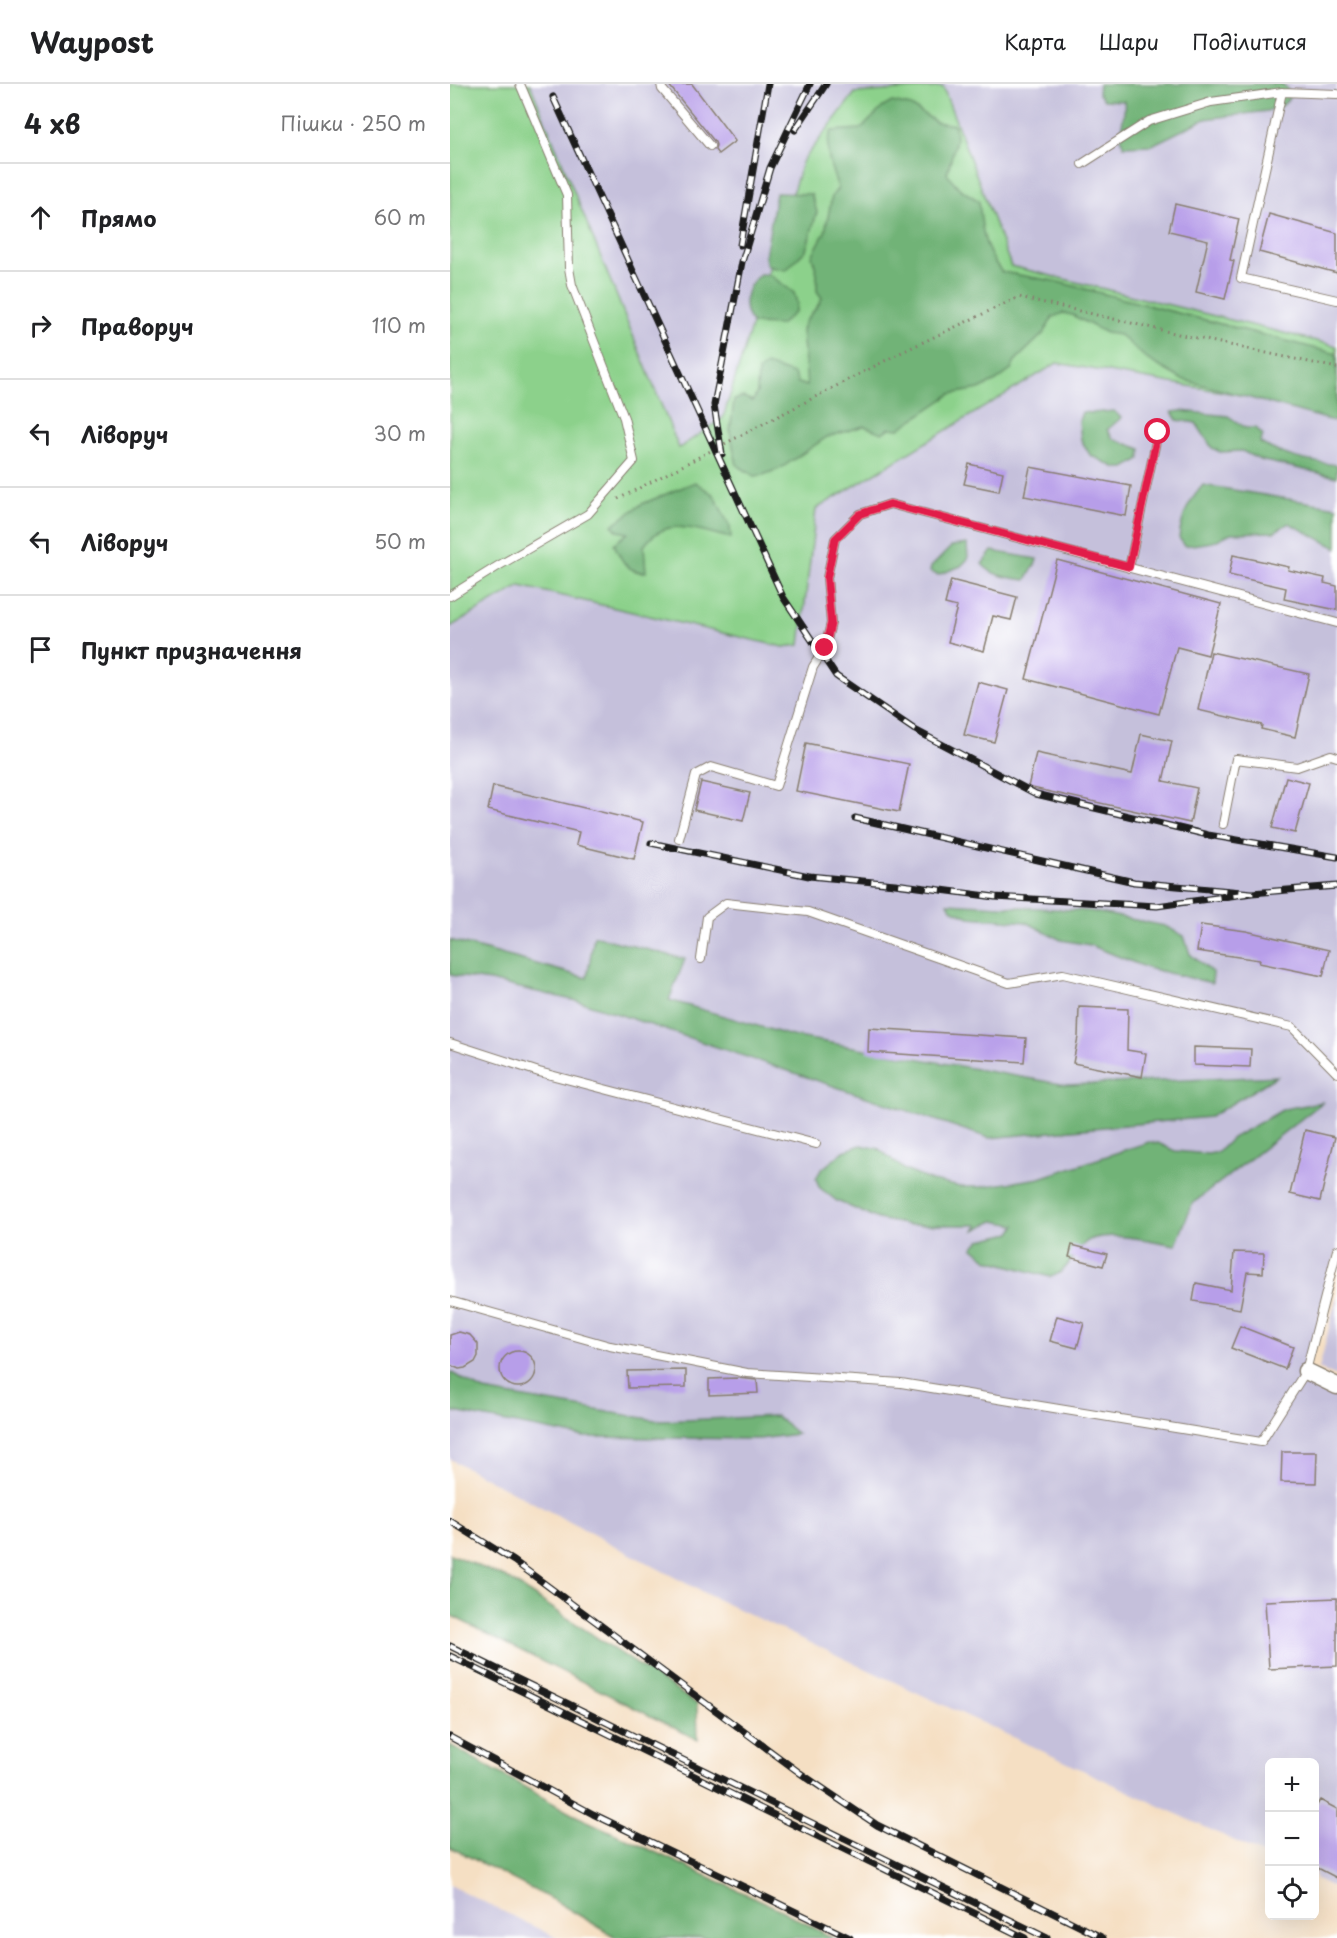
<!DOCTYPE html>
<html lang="uk">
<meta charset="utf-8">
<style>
:root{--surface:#fff;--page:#f6f6f6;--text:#202124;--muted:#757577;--line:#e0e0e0}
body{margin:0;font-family:"Playpen Sans",sans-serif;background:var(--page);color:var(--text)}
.controls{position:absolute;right:18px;bottom:18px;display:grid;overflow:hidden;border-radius:9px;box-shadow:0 6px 24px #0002}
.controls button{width:54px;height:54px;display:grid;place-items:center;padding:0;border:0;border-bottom:2px solid var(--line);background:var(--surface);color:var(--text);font:30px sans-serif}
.stop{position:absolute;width:18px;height:18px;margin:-14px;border:4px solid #e11d48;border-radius:50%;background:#fff}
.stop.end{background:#e11d48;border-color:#fff;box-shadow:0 2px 6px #0008}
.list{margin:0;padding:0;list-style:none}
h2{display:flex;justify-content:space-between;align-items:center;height:78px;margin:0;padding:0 24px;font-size:26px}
h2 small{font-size:20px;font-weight:400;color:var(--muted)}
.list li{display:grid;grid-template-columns:39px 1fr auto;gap:18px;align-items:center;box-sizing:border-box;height:108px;padding:0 24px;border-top:2px solid var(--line)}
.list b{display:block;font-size:22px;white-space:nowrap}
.list em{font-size:20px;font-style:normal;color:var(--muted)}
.icon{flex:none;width:33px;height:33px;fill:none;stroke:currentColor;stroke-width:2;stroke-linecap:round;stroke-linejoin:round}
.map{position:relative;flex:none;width:887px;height:1854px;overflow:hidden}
header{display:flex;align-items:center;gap:36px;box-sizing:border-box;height:84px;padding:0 30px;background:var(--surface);border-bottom:2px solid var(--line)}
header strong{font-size:28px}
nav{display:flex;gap:33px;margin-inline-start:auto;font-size:21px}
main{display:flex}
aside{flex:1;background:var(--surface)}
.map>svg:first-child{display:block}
.industrial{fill:#c5c0db}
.green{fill:#8cd18b;stroke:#547654;stroke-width:1.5}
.forest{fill:#71b377;stroke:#46684a;stroke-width:1.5}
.building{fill:#b79ee9}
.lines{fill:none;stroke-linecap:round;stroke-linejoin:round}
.service-casing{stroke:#887e70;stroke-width:10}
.minor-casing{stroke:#887e70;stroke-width:19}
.path{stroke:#887e70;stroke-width:3;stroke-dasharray:1.5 4.5;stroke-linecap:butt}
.service{stroke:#fff;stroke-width:8}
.minor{stroke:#fff;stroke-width:16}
.rail-casing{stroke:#1c1c1c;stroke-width:7}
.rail{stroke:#fff;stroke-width:4.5;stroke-dasharray:14;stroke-linecap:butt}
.route{stroke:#e11d48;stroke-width:8}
</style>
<header>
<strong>Waypost</strong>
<nav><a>Карта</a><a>Шари</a><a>Поділитися</a></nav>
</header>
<main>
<aside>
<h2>4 хв<small>Пішки · 250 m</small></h2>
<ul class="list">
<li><svg class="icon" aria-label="ahead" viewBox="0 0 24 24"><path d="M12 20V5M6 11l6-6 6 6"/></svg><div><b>Прямо</b></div><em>60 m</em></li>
<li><svg class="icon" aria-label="right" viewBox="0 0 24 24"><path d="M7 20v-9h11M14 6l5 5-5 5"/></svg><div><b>Праворуч</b></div><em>110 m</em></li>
<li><svg class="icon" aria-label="left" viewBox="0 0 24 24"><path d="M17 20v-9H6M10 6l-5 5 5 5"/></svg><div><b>Ліворуч</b></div><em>30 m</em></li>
<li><svg class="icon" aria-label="left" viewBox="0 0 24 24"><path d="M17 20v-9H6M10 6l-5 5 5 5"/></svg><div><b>Ліворуч</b></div><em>50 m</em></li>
<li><svg class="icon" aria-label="arrive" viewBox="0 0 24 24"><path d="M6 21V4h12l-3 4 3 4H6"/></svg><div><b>Пункт призначення</b></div></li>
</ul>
</aside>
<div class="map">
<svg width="887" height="1854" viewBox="0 0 887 1854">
<rect width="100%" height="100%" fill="#fff"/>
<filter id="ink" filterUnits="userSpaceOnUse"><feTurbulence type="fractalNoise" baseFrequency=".0167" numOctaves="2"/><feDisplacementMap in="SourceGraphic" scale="12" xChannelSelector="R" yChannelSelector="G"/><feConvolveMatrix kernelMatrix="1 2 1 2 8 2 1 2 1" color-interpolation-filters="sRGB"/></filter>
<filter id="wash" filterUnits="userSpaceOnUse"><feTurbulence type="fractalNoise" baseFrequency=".008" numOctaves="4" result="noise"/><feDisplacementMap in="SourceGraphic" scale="24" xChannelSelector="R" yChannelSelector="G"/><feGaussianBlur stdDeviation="1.35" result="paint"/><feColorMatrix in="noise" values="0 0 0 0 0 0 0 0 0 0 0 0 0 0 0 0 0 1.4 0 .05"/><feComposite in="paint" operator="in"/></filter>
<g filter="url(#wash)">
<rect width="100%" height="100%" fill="#f5dfc3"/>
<!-- industrial -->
<path class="industrial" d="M 80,0 L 887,0 L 887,262 L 561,182 L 493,3 L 352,78 L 273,334 L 229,365 Z
M 607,279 L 887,328 L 887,1166 L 856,1287 L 887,1302 L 887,1805 L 865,1794 L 864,1678 L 820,1678 L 819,1773 L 260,1512 L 0,1375 L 0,543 L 70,502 L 333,563 L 350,561 L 366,425 Z
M 887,1211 L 887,1293 L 869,1285 Z
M 0,1801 L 107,1854 L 0,1854 Z"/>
<!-- green -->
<path class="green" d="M 0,0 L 80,0 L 229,364 L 273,334 L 352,78 L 405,9 L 493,3 L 561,182 L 887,262 L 887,328 L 607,279 L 366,425 L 350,561 L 333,563 L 70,502 L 0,543 Z"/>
<!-- forest -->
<path class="forest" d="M 649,0 L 832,0 L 837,4 L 839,14 L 833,21 L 817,27 L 755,35 L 702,61 L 674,62 C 666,48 677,33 674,17 L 654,16 L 648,9 Z
M 442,18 L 461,22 L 486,38 L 505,41 L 506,56 L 497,90 L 510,105 L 529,117 C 532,146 533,165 552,188 L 604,197 L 887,270 L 887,338 L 731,295 L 698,276 L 670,251 L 656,249 L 622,231 L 613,229 L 603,233 L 593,250 L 565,277 L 561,286 L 546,297 L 529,305 L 501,310 L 449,345 L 440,344 L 432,349 L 414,342 L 377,353 L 331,384 L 313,391 L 304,392 L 287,381 L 280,348 L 284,316 L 293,313 L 303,317 L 307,308 L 308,287 L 316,281 L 344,290 L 348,299 L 357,302 L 352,246 C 355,232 367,227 372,214 L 367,207 L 367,189 L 362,172 L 375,148 L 382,112 L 388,104 C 382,86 372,65 382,47 L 411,45 L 433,23 Z
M 326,109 L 361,110 L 367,128 L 356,166 L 336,186 L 317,182 L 315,173 Z
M 310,190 L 320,191 L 344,209 L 347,219 L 345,228 L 330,241 L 303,240 C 289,225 295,203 310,190 Z
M 664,327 L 671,334 L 657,346 L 663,355 L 691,365 L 690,375 L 675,384 L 666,384 L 640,371 L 631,356 L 629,337 L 632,328 L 642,329 Z
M 731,327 L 778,332 L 796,344 L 806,344 L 813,351 L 810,359 C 838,374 856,377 887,381 L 887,393 L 810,376 L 792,367 L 770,368 L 762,364 L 746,339 L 727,336 L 722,328 Z
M 245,398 L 264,411 L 280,443 L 281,454 C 249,447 216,430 194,462 L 196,488 C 177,489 171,476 164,460 L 178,449 L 168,447 L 162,441 L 192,420 Z
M 753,401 L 887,423 L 887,464 L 839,439 L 824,448 L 781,449 L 763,458 L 735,462 L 729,454 C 732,432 738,418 753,401 Z
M 517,460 L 518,475 L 511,482 L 488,491 L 480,488 L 481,483 L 502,462 Z
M 542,467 L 587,475 L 586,479 L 576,496 C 560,494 543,493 532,480 Z
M 498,819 L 640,827 L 715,842 L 734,852 L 740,870 L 763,889 L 762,899 L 697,884 L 640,861 L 611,856 L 576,838 L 519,833 L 501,825 Z
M 144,852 L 235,875 L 219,916 L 342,952 L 616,1001 L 827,992 L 760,1033 L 539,1054 L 135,919 L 40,897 L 0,891 L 0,856 L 137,894 Z
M 873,1018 L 742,1120 L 726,1161 C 706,1158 651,1144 635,1159 C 622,1170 618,1189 600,1193 L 538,1176 L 523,1164 L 530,1156 L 561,1149 L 566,1141 L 544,1137 L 525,1146 L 528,1141 L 459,1141 L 428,1135 L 387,1117 L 369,1103 L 366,1094 L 371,1086 L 394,1067 L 411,1061 L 429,1065 L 455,1086 L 482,1097 L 511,1103 L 531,1103 L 590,1094 L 699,1058 L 708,1059 L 725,1067 L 758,1070 L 768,1068 L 782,1054 L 834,1025 Z
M 0,1288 L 34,1307 L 211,1337 L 326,1332 L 347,1350 L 309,1355 L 134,1353 L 0,1327 Z
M 0,1470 L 57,1494 L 247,1620 L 248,1656 L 0,1531 Z
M 0,1661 L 122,1730 L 329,1825 L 383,1854 L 167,1854 L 107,1818 L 0,1763 Z"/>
<g id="blocks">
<!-- building -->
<path class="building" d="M 218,0 L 242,0 L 285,57 L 268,70 L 265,66 L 266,61 L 265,58 Z
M 725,120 L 789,135 L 780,176 L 784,177 L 775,215 L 746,208 L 758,156 L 719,147 Z
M 819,130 L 887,149 L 887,189 L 809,168 Z
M 519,380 L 553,388 L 549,407 L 514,400 Z
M 580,383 L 681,402 L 676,432 L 574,412 Z
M 783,471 L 839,483 L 838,486 L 875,494 L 874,499 L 887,502 L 887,526 L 834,515 L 836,504 L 779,491 Z
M 607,476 L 771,520 L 758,571 L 727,563 L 709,630 L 576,595 Z
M 501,496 L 567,513 L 561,536 L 543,532 L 534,567 L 498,558 L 507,523 L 495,520 Z
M 761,568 L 859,590 L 845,653 L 811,645 L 812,641 L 748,626 Z
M 528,598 L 558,606 L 544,658 L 514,651 Z
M 691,650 L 722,657 L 713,697 L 747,704 L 740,739 L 578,703 L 586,669 L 682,690 Z
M 356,659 L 459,680 L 449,728 L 346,707 Z
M 836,693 L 859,699 L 845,749 L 822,744 Z
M 251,698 L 300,709 L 293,737 L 244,726 Z
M 43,702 L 193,738 L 184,775 L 126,761 L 129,748 L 38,726 Z
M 751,841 L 796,847 L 879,866 L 873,892 L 809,879 L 810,876 L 747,867 Z
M 629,923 L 678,925 L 677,966 L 696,969 L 692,993 L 623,979 L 628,953 Z
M 419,944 L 576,954 L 574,978 L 418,968 Z
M 744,963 L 801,965 L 800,983 L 744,981 Z
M 855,1046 L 885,1053 L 870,1117 L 840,1110 Z
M 622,1161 L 657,1170 L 653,1182 L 619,1173 Z
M 784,1168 L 814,1169 L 813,1189 L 797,1188 L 790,1225 L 743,1217 L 746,1199 L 781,1206 Z
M 607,1232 L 634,1239 L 627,1264 L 600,1257 Z
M 790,1242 L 843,1263 L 835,1285 L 781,1264 Z
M 9,1248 L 20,1251 L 28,1260 L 28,1272 L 25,1278 L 15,1284 L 9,1285 L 0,1281 L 0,1251 Z
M50 1285a18 18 0 1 1 36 0a18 18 0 1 1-36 0Z
M 236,1286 L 236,1303 L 178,1304 L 177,1287 Z
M 287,1294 L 307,1296 L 308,1309 L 259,1311 L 259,1295 Z
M 832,1368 L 867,1368 L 866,1399 L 831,1398 Z
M 887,1514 L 887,1582 L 819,1585 L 815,1517 Z
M 870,1716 L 887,1725 L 887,1794 L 864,1782 L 864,1726 Z"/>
</g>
</g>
<g filter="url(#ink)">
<use href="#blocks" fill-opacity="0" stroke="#887e70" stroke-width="1.5"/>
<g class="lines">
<defs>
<path id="service" d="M 211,0 L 212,5 L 260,62
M 832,8 L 791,194 L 887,216
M 632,80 L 699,37 L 761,18 L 832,8 L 887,10
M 679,484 L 708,348
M 0,512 L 48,482 L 138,430 L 184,377 L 174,334 L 122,201 L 119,184 L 117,111 L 70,0
M 773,740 L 786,675 L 847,683 L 881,671 L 887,673
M 229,755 L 246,691 L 261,683 L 326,702 L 363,583 L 375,564 L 381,539 L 377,494 L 385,455 L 410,430 L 440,420 L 887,539
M 251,875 L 257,833 L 276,819 L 358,828 L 559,899 L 613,890 L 842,943 L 887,989
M 0,959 L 89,988 L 366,1060
M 0,1217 L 160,1262 L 297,1289 L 451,1299 L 811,1358 L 856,1287 L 887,1166"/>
<path id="minor" d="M 856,1287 L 887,1302"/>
</defs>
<!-- service casing -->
<use href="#service" class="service-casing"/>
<!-- minor casing -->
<use href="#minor" class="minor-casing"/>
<!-- path -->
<path class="path" d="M 168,415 L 452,268 L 569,213 L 737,252 L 887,284"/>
<!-- service -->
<use href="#service" class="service"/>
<!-- minor -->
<use href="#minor" class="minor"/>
<defs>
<path id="rail" d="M 103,13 L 333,513 L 386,592 L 465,646 L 586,710 L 758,751 L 887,773
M 345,46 L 376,0
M 290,161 L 318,0
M 272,370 L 264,321 L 292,178 L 320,84 L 360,0
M 405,734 L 684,798 L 802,809 L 887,802
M 201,759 L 359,792 L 445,800 L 545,813 L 707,822 L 802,809
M 0,1437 L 64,1477 L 350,1689 L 427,1741 L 653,1854
M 0,1562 L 597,1854
M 0,1572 L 575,1854
M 0,1653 L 143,1730 L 400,1854"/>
</defs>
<!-- rail casing -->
<use href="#rail" class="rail-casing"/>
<!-- rail -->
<use href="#rail" class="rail"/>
</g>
</g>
<g class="lines" filter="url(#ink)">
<!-- route -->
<path class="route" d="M 375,564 L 381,539 L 377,494 L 385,455 L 410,430 L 440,420 L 679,483 L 708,348"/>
</g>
</svg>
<div class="controls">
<button>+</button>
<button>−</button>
<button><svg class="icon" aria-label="locate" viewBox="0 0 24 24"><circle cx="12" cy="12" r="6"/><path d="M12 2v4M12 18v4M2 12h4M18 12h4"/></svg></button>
</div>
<div class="stop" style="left:708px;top:348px"></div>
<div class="stop end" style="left:375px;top:564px"></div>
</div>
</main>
